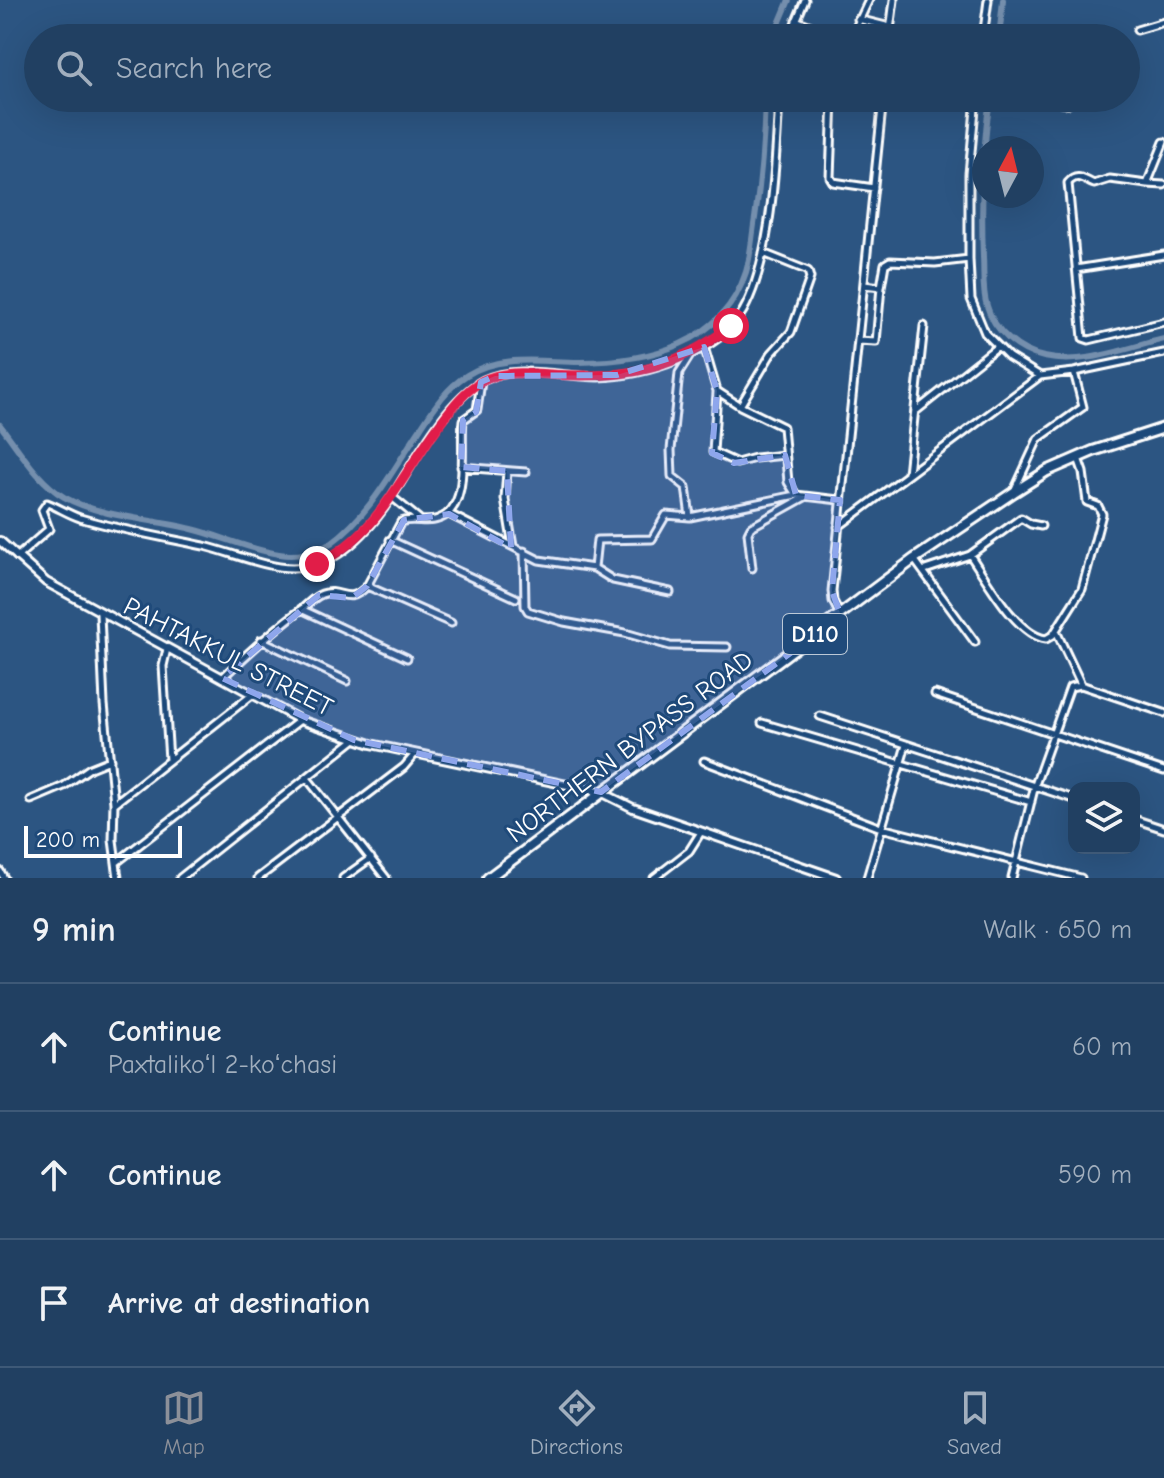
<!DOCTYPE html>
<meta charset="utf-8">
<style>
:root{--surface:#214062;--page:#294768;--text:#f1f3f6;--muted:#a2afbe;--line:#3e5977;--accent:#8c9099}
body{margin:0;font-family:"Comic Neue",sans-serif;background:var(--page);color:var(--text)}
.controls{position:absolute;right:24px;bottom:24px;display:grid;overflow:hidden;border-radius:16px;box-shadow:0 8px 32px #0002}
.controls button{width:72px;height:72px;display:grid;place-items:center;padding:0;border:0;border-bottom:2px solid var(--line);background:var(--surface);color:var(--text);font:40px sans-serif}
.compass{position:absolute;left:972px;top:136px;width:72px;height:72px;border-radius:50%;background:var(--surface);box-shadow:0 8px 32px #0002;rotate:7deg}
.scale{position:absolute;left:24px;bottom:20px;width:158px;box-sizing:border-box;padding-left:8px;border:4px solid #fff;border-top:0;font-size:22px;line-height:28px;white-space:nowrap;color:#fff;-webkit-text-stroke:6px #1f4a7a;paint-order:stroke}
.stop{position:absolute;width:24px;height:24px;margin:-18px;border:6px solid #e11d48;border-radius:50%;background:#fff}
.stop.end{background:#e11d48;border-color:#fff;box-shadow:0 2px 8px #0008}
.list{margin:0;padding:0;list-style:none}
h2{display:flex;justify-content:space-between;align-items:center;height:104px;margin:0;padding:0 32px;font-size:34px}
h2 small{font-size:26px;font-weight:400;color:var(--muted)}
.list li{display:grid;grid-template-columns:52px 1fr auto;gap:24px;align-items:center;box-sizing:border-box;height:128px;padding:0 32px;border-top:2px solid var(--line)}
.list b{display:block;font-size:30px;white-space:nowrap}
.list p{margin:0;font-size:26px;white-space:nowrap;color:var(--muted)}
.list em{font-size:26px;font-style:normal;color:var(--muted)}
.icon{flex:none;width:44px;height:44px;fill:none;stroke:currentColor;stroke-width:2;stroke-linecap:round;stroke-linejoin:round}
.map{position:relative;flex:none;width:1164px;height:878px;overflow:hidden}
.search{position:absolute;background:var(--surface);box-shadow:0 8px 32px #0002;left:24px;right:24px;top:24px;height:88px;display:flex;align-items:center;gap:20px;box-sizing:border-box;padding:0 28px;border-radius:44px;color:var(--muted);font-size:30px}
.sheet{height:488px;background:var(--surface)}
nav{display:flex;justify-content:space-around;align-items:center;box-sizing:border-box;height:112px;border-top:2px solid var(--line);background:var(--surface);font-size:22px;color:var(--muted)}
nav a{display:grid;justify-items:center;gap:4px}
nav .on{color:var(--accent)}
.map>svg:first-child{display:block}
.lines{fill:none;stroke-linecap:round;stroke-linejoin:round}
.canal{stroke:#748fad;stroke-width:6}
.minor-casing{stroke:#fff;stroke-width:11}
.tertiary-casing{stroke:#fff;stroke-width:12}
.primary-casing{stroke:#fff;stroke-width:14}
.minor{stroke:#1f4a7a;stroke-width:5}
.tertiary{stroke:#1f4a7a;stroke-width:6}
.primary{stroke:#1f4a7a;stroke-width:8}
.route{stroke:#e11d48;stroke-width:10}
.marked{fill:#8ea6ec;fill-opacity:0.2;stroke:#8ea6ec;stroke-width:6;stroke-dasharray:16 10;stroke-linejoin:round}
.labels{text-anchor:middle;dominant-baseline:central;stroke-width:6;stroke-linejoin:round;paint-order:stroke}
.shield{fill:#1f4a7a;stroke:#bcc9d7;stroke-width:2}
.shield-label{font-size:24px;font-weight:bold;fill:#fff}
.street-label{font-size:26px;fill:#fff;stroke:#1f4a7a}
</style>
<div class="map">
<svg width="1164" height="878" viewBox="0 0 1164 878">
<rect width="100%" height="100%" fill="#2c5582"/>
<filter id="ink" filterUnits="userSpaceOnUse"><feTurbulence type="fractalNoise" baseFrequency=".0125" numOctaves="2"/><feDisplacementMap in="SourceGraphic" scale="16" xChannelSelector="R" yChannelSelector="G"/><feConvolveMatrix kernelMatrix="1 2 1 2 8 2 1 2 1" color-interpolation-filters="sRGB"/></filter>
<g filter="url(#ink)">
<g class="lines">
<!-- canal -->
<path class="canal" d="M 773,38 L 789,0
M 999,38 L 1003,0
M 990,98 C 982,152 981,203 983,257 C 984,273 982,291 987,306 C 994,331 1019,352 1044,357 C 1083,366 1126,348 1164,339
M 0,425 C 19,449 37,481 64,497 C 99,517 153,519 192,529 C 221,536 250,550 279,554 C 296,557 317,553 331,543 C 370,515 394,468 420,429 C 433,409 446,388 467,375 C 499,354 543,362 579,362 C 647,362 723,345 746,272 C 751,255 752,236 755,218 C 761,178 764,139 765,98"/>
<defs>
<path id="minor" d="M 858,19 L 890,27
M 796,20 L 841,38
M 1137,30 L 1164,22
M 789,38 L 805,0
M 851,38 L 869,0
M 889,38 L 894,0
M 983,38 L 988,0
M 833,98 L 830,177 L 833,182 L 874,188
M 976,98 L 969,174 L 969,259 L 971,299 L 985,333 L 1009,357 L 1040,376 L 1074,372 L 1164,353
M 1029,98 L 1068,104
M 1164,142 L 1147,184 L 1164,185
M 1147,184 L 1110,179 L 1094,184 C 1084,180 1077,172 1068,183 L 1083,338 L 1089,340 L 1164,322
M 1076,269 L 1164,255
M 864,285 L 881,287 L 885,264 L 890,261 L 935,263 L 969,259
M 858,341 L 876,342 L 881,287
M 704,347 L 717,391 L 740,406 L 783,427 L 788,482 L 796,495
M 717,392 L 713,452 L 737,463 L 755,458 L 785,455
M 740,406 L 771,354 L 791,332 L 810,278 L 808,271 L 763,253
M 916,411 L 998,346
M 461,467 L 526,472
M 507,471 L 505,499 L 513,546
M 908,473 L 924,326
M 1015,489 L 1038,439 L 1083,407 L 1074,372
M 392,497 L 419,519
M 449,514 L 539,560 L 594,568 L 613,580 L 670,592
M 690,517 L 686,487 L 672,476 L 671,450 L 679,373 L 691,354
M 838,527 L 1040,376
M 390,540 L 516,598
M 524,551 L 525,606 L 528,611 L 564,622 L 625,633 L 670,646 L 727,647
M 970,555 C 986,578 1016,635 1046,639 L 1053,635 L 1082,589 L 1102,514 L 1098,506 L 1087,502 L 1083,472 L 1078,458
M 17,557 L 49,529 L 42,510 L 47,503 C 58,507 68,514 80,518 C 120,530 162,537 204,546 C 229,552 254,563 279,567 C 291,569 304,568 315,565 C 350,555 380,517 398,487 C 418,454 449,398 484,380 C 517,364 563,377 598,377 C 644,376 718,354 743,311 C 772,260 776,158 779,98
M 914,559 L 975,642
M 594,568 L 597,540 L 652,539 L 666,515 L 690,517 L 796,495 L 839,500
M 752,568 L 748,533 L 751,527 L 805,497
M 925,570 L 970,555 L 1021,518 L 1031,524 L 1041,526
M 367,586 L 451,623
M 301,609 L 407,658
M 100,614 L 104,704 L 114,803 L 113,840 L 118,878
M 840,615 L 833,601 L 832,591 L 883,98
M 1056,631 L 1081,684
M 261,640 L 347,681
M 167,649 L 163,666 L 169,760
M 222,678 C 248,653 273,630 302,609 C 308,604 314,597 322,594 C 341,587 347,607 367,586 L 401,522 C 413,517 426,524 438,519 C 471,509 460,448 463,420 L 477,410 L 481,382
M 935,694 L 1164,771
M 820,716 L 1074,799
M 762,723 L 1031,802
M 704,761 L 881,828 L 1081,878
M 307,778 L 386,878
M 31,800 L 64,786 L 90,768 L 110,760
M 115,803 L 252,695
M 1134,819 L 1164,829
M 117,862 L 300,720
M 0,871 L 4,878
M 180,878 L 354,740
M 258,878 L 404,767 L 415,754
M 343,878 L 371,858
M 654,878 L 689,851 L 701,832
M 867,878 L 906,745
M 1012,878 L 1035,785 L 1070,687 L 1081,685 L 1164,713"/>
<path id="tertiary" d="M 0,541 L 46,582 L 300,720 L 371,744 L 601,792 L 633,808 L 836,878"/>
<path id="primary" d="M 488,878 L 914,559 L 1014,492 L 1047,471 L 1093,451 L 1164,428"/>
</defs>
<!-- minor casing -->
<use href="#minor" class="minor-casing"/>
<!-- tertiary casing -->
<use href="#tertiary" class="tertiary-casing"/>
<!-- primary casing -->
<use href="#primary" class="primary-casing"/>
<!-- minor -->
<use href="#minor" class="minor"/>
<!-- tertiary -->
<use href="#tertiary" class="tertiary"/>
<!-- primary -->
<use href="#primary" class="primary"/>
</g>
</g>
<g class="lines" filter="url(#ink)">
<!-- route -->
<path class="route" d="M 317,564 C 377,536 402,475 440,424 C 452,408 464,391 482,381 C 506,369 535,374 560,375 C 630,378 675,369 731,326"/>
</g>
<!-- marked area -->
<path class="marked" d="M 704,347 L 717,391 L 712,453 L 734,463 L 785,455 L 796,495 L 840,500 L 832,591 L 841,616 L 601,792 L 354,740 L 222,678 L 319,595 L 352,598 L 367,586 L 404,520 L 449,514 L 511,548 L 507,471 L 461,467 L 463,420 L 476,412 L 481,382 L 495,376 L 617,375 Z"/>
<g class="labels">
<!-- shield labels -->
<rect class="shield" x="783" y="614" width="64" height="40" rx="6"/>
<g class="shield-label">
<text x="815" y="634">D110</text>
</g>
<!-- street labels -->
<g class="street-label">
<text transform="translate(228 657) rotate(27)">PAHTAKKUL STREET</text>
<text transform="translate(630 747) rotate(-37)">NORTHERN BYPASS ROAD</text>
</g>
</g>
</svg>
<div class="controls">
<button><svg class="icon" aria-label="layers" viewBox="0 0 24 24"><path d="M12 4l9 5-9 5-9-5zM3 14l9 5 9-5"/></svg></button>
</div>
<svg class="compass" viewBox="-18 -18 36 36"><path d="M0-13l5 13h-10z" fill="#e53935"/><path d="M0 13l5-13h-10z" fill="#a2afbe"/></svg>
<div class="scale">200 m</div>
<div class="stop" style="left:731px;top:326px"></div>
<div class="stop end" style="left:317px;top:564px"></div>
<div class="search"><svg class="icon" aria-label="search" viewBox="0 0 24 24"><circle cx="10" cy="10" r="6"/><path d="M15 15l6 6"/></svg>Search here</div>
</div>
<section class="sheet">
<h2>9 min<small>Walk · 650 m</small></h2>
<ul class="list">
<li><svg class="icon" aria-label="ahead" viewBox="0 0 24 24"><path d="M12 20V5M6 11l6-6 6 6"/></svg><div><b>Continue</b><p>Paxtalikoʻl 2-koʻchasi</p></div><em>60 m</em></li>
<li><svg class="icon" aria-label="ahead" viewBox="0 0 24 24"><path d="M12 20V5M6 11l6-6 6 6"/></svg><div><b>Continue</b></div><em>590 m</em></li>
<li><svg class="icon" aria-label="arrive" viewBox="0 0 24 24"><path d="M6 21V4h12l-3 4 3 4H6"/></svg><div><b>Arrive at destination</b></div></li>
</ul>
</section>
<nav>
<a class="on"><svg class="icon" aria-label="map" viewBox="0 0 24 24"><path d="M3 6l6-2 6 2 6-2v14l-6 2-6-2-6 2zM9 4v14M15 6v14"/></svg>Map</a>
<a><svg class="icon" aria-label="directions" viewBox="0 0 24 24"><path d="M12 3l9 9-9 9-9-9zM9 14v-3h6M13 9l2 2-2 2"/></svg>Directions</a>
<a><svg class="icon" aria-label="saved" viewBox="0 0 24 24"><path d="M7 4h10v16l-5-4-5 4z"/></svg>Saved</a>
</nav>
